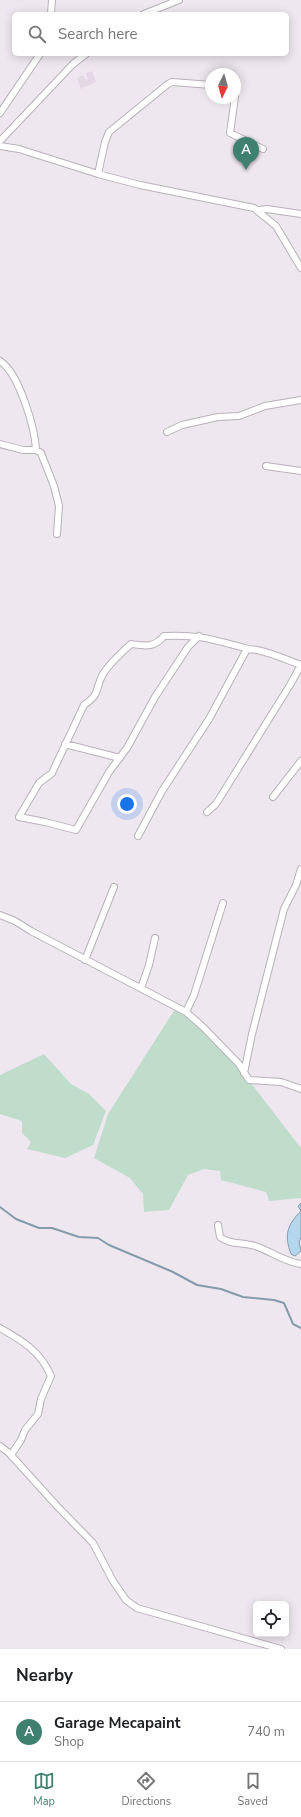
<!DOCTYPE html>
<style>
:root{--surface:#fff;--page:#f2f2f2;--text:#202124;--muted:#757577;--line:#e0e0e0;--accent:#3f806f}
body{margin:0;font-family:"Nunito Sans",sans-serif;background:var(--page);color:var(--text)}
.controls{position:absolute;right:12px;bottom:12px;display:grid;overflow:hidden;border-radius:6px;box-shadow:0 2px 10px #0003}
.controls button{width:36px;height:36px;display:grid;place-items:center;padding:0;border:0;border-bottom:1px solid var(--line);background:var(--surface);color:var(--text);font:20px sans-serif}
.compass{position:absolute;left:205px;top:68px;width:36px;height:36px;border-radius:50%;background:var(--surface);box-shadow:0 2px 10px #0003;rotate:185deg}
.you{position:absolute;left:127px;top:804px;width:14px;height:14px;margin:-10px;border:3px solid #fff;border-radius:50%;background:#1a73e8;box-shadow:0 0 0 6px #1a73e833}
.badge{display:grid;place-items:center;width:26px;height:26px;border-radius:50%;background:var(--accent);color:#fff;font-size:13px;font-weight:700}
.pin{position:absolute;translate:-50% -33px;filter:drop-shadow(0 1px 2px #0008)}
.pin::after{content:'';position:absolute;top:21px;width:14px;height:12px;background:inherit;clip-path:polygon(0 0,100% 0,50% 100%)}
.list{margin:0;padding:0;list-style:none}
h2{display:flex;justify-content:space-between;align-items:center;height:52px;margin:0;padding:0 16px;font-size:17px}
h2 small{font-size:13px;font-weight:400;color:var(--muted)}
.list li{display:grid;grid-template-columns:26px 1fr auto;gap:12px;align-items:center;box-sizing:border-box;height:60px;padding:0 16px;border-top:1px solid var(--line)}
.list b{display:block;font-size:15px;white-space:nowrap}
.list p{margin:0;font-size:13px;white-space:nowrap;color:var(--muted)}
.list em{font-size:13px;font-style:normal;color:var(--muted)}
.icon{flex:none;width:22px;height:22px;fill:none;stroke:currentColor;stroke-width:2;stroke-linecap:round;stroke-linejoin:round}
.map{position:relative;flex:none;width:301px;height:1649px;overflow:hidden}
.search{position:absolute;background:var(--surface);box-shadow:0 2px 10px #0003;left:12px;right:12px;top:12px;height:44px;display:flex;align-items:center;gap:10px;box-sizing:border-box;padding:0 14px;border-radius:6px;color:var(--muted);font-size:15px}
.sheet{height:112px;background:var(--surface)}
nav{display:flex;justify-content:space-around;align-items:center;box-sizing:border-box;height:56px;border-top:1px solid var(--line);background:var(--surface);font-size:11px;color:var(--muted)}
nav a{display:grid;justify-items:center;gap:2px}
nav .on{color:var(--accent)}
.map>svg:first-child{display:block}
.built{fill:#e5d8e6}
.green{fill:#c0ddcc}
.water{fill:#b5d7ee;stroke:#849bac}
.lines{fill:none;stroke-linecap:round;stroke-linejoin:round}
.stream{stroke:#849bac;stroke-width:2}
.minor-casing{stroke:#b8b1b9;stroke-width:8}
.minor{stroke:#fff;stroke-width:6}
</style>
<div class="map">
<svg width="301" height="1649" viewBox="0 0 301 1649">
<rect width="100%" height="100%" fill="#efe7ef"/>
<!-- built -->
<path class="built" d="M 92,71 L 96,82 L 81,89 L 77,78 L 83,75 L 86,80 L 88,79 L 86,73 Z"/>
<!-- green -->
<path class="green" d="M 177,1006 L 239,1064 L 244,1074 L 301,1148 L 301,1198 L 269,1201 L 266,1192 L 221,1180 L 220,1171 L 204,1169 L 188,1175 L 169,1210 L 144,1212 L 143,1194 L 130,1178 L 94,1158 L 108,1114 Z
M 44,1054 L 71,1084 L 89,1094 L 106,1111 L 93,1145 L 65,1158 L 27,1149 L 31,1142 L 22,1133 L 22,1121 L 0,1114 L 0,1075 Z"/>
<!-- water -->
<path class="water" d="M 301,1203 L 301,1237 L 299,1242 L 301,1251 L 295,1256 L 291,1254 C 284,1235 287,1225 301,1211 L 298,1206 Z"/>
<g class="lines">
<!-- stream -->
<path class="stream" d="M 0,1207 L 16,1219 L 39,1228 L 52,1228 L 79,1237 L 98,1238 L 109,1245 L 173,1272 L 197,1285 L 221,1289 L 243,1297 L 274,1300 L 284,1303 L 293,1324 L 301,1328"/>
<defs>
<path id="minor" d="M 51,14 L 52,0
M 144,14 L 179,0
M 235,97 L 230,133 L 263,149
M 0,113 L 40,54
M 0,141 L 73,64 L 86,54
M 0,146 L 19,149 L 98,174 L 140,185 L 254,208 L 276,226 L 301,268
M 98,174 L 105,142 L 109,132 L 168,84 L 172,82 L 211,85
M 259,210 L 267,209 L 301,214
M 0,361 C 19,373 35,428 36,450
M 167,432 L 182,425 L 218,417 L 239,416 L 265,406 L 301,400
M 0,444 L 23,450 L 36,450 L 41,453 L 54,486 L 59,506 L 57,534
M 266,466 L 301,471
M 199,636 L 188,647 L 155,697 L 127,748 L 109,772 L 76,830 L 45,822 L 19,817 L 39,783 L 52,773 L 84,705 C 101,694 95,688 103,674 C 110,663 121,653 131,644 C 146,646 154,648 164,636 C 198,634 214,640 245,648 C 249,650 253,649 257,650 C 272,653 287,660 301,665 L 290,685 L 216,804 L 207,812
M 65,744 L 120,758
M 273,797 L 301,761
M 138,836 L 162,791 L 209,719 L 247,649
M 0,915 L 15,921 L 31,931 L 186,1012 L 203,1027 L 239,1064 L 249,1080 L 281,1082 L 301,1089
M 85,960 L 114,887
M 141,988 L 149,965 L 155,938
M 186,1012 L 194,995 L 223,903
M 244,1073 L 252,1034 L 284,909 L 296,885 L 301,869
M 218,1225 L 220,1237 C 230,1245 243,1242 255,1246 C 271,1251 284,1262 301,1264
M 0,1328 C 23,1341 40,1351 51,1376 L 41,1399 L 38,1414 L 25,1430 L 21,1440 L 11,1455
M 0,1446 L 9,1453 L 57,1506 L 93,1543 L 113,1581 L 126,1600 L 137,1608 L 281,1649"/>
</defs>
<!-- minor casing -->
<use href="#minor" class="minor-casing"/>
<!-- minor -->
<use href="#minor" class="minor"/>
</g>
</svg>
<div class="controls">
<button><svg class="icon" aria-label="locate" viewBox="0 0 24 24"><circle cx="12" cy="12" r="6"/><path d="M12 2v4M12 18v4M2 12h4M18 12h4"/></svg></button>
</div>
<svg class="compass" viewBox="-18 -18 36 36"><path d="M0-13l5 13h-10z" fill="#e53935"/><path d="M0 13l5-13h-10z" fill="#757577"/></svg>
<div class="you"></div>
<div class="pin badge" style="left:246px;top:170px">A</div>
<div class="search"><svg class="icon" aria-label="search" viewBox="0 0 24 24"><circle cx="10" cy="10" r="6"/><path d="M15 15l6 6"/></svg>Search here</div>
</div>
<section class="sheet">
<h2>Nearby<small></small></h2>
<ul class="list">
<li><span class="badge">A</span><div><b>Garage Mecapaint</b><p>Shop</p></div><em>740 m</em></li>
</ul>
</section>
<nav>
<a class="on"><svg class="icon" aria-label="map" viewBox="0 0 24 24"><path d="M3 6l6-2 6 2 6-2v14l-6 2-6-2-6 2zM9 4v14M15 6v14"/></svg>Map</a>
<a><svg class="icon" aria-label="directions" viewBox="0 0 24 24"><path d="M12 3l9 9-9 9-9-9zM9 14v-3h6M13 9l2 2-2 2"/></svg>Directions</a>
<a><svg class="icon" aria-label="saved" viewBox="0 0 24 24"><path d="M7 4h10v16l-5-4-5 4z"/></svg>Saved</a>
</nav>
